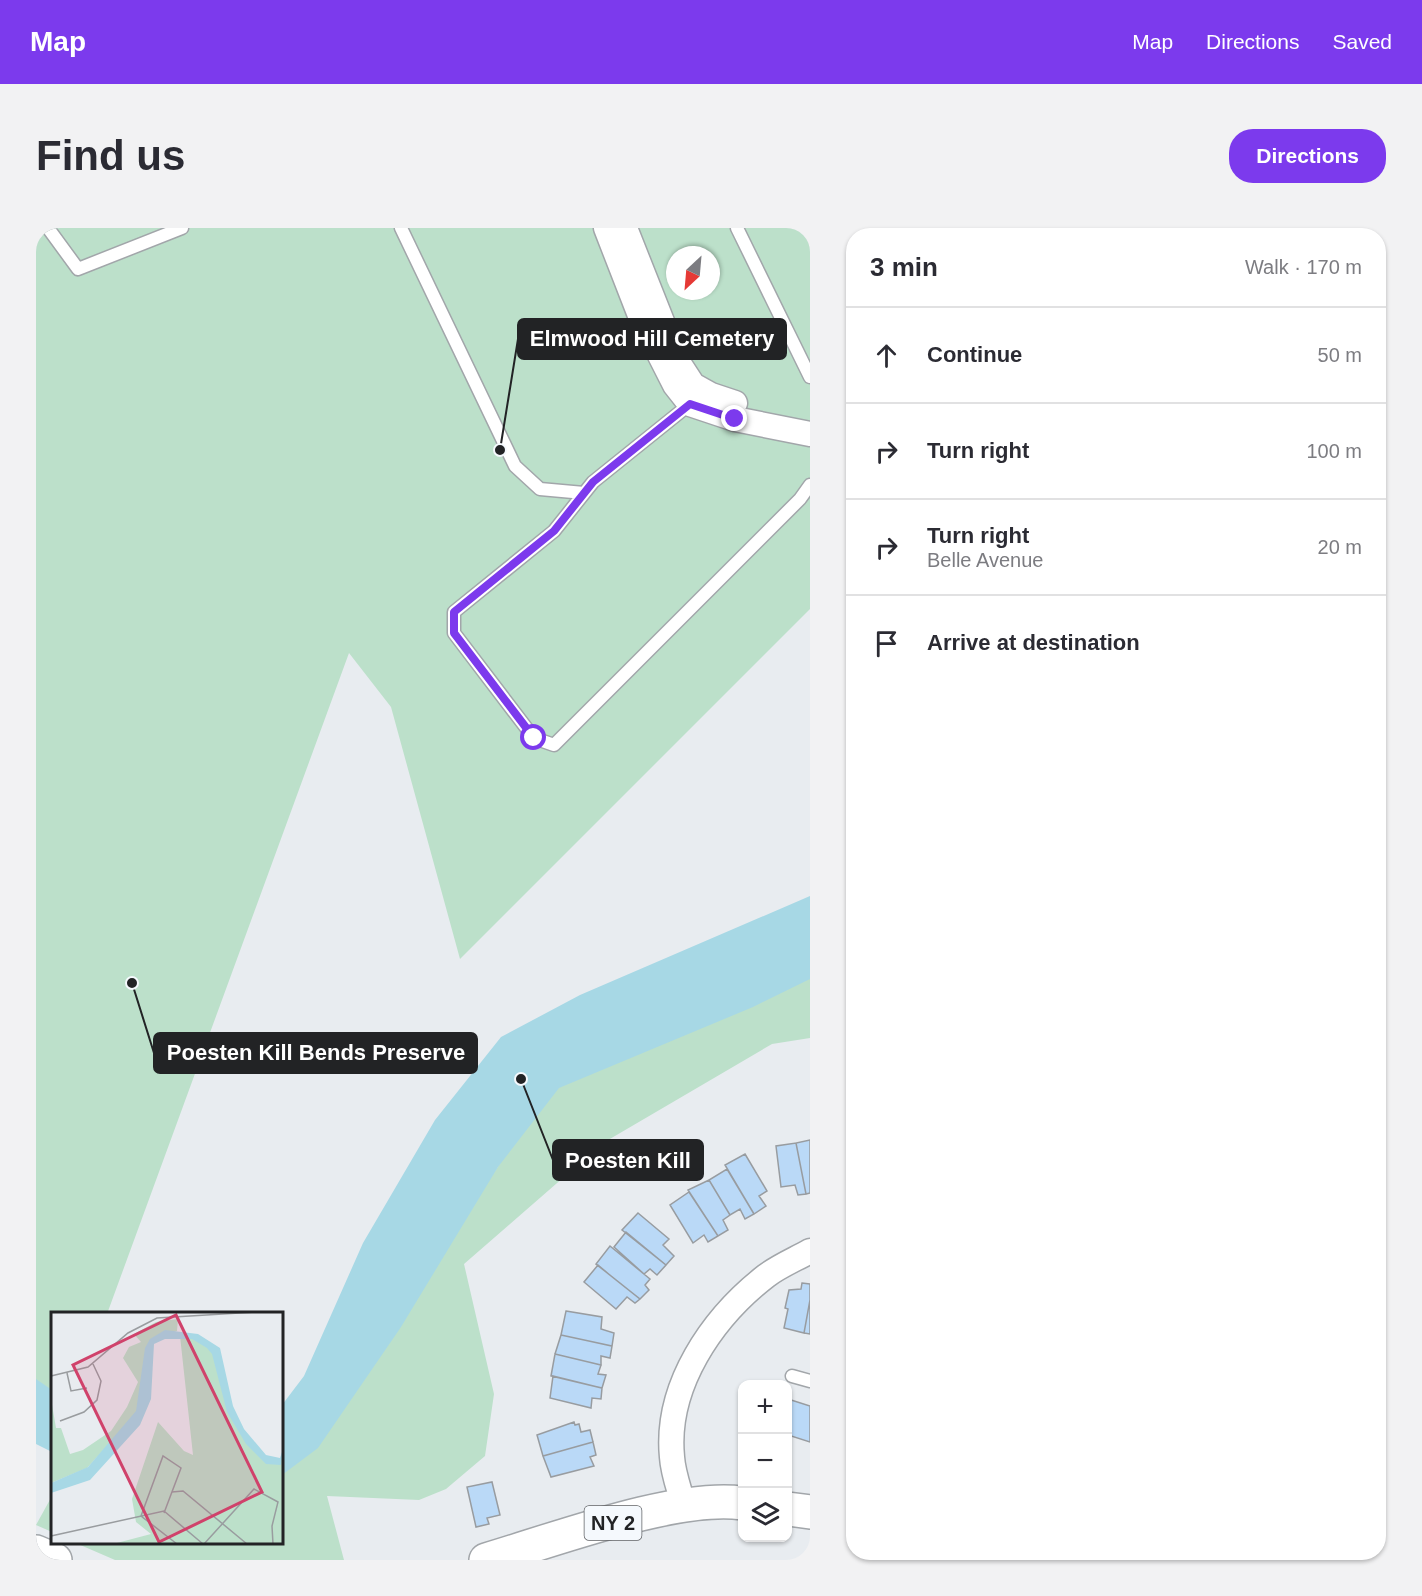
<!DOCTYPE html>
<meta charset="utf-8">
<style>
:root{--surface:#fff;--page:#f2f2f3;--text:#2b2b33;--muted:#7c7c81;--line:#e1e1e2;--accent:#7c3aed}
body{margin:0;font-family:Helvetica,sans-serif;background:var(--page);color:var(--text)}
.controls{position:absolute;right:18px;bottom:18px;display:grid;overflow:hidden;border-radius:12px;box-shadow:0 2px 4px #0004}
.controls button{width:54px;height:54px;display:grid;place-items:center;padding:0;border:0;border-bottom:2px solid var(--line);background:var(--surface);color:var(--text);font:30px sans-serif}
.compass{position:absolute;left:630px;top:18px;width:54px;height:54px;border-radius:50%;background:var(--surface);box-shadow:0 2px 4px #0004;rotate:206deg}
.stop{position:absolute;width:18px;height:18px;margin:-14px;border:4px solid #7c3aed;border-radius:50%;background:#fff}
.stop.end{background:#7c3aed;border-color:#fff;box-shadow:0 2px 6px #0008}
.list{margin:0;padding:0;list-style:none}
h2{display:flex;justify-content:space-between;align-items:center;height:78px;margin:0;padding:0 24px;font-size:26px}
h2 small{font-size:20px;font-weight:400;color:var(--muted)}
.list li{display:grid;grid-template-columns:39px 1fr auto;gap:18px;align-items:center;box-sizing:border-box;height:96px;padding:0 24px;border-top:2px solid var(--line)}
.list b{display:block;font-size:22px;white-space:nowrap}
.list p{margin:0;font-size:20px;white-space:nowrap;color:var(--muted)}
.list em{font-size:20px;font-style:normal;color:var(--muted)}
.icon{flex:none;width:33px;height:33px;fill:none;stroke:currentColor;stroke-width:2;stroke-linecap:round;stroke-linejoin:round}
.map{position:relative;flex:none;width:774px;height:1332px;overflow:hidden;border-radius:24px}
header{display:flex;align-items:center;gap:36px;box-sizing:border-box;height:84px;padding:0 30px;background:var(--accent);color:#fff}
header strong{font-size:28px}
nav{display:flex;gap:33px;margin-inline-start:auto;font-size:21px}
.intro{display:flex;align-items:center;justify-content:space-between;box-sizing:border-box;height:144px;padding:0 36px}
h1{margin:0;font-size:42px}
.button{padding:15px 27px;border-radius:24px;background:var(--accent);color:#fff;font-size:21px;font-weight:700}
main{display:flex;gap:36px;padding:0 36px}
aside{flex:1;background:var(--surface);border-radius:24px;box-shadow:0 2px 4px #0004}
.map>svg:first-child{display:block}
.green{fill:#bce0ca;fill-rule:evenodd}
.water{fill:#a7d8e5}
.building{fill:#bad9f7;stroke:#989ca0;stroke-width:1.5}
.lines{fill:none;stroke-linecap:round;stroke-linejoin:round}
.lane-casing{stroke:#a2a6aa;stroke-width:15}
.street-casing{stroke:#a2a6aa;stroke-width:27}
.primary-casing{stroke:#a2a6aa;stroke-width:36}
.lane{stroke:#fff;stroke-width:12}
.street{stroke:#fff;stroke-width:24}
.primary{stroke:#fff;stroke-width:33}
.route{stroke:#7c3aed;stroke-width:8}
.labels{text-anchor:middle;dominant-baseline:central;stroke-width:4.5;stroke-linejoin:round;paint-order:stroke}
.shield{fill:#f5f9fd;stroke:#616366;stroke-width:1.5}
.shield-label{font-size:20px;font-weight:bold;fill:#222325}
.inset-road{fill:none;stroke:#999c9f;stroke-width:1.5}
.view{fill:#d0426b;fill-opacity:0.15;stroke:#d0426b;stroke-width:3}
.inset-edge{fill:none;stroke:#222325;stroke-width:3}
.leader{fill:none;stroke:#222325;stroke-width:2}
.callout-dot{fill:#222325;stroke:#f5f9fd;stroke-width:2}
.callout{fill:#222325;stroke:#222325;stroke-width:2}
.callout-label{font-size:22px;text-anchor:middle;font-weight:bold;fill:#fff}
</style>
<header>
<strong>Map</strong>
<nav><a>Map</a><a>Directions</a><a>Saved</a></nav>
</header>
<div class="intro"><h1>Find us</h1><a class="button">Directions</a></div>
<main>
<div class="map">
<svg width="774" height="1332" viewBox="0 0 774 1332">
<rect width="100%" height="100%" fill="#e8ecf0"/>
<!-- green -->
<path class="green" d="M 0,0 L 774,0 L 774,381 L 424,731 L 355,479 L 313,425 L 71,1086 L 16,1086 L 16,1178 L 0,1165 ZM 639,27 L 675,27 L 675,63 L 639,63 Z
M 774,730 L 774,810 L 736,816 L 567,915 L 428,1036 L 458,1166 L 449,1228 L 410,1261 L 383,1272 L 291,1268 L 308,1332 L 79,1332 L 42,1316 L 246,1316 L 246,1235 L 376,1066 L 525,845 Z
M 16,1268 L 16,1304 L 0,1297 Z"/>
<!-- water -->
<path class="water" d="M 774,668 L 774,751 L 717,779 L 523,860 L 462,939 L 365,1099 L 282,1220 L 246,1247 L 246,1177 L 268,1148 L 327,1015 L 399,892 L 465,809 L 544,767 Z
M 0,1151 L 16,1162 L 16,1224 L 0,1216 Z"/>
<!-- building -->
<path class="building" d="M 774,912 L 774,965 L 770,966 L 760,915 Z
M 760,915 L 770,966 L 762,967 L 759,957 L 745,959 L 740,918 Z
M 709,926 L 731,963 L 723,968 L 730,978 L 718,986 L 689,937 Z
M 691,941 L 718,986 L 709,991 L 704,981 L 694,987 L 673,952 Z
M 673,952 L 694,987 L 687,992 L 692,1002 L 682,1008 L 652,962 Z
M 653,964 L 682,1008 L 672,1014 L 668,1007 L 657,1015 L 634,977 Z
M 602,985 L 633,1011 L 627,1017 L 638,1028 L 630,1037 L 586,1002 Z
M 590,1004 L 630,1037 L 621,1047 L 614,1041 L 608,1046 L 578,1019 Z
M 574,1018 L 614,1051 L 609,1057 L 613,1062 L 604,1071 L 560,1036 Z
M 562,1037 L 575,1048 L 604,1071 L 599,1075 L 591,1069 L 580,1081 L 548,1054 Z
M 766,1055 L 774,1056 L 774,1072 L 768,1105 L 748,1100 L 752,1081 L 749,1080 L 753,1062 L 765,1061 Z
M 774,1072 L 774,1106 L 768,1105 Z
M 530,1083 L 566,1089 L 565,1101 L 578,1105 L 576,1118 L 525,1107 Z
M 525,1107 L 576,1118 L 574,1130 L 565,1128 L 565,1137 L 519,1126 Z
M 519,1126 L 565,1137 L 562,1146 L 570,1147 L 566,1160 L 515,1148 Z
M 517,1148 L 566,1160 L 565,1171 L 556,1170 L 555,1180 L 514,1170 Z
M 752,1171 L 774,1178 L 774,1214 L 752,1207 Z
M 538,1194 L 539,1197 L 543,1196 L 545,1204 L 554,1202 L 557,1214 L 507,1228 L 501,1207 Z
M 557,1214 L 560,1227 L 554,1229 L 558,1238 L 515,1249 L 507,1228 Z
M 456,1254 L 464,1287 L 451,1290 L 453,1296 L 440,1299 L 431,1259 Z"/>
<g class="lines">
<defs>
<path id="lane" d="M 12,0 L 42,41 L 146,0
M 365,0 L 479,238 L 504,261 L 548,265
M 701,0 L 774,149
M 655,171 L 654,176 L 557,254 L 518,303 L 418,384 L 418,405 L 498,510 L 518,517 L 764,271 L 774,257
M 756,1148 L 774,1153"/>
<path id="street" d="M 570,0 L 605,90 L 639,157 L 654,176 L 699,191 L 774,206
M 589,0 L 642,134 L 657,157 L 675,167 L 699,175
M 648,1279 C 644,1263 637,1246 636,1229 C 629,1158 676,1090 730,1048 C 743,1038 760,1031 774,1023"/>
<path id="primary" d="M 752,1281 L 774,1284
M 0,1324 L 19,1332
M 450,1332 C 518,1312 640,1266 706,1275"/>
</defs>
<!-- lane casing -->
<use href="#lane" class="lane-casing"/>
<!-- street casing -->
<use href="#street" class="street-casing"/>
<!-- primary casing -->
<use href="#primary" class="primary-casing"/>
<!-- lane -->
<use href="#lane" class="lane"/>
<!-- street -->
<use href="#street" class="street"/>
<!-- primary -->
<use href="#primary" class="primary"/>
</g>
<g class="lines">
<!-- route -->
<path class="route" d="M 498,510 L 418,405 L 418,384 L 518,303 L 557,254 L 654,176 L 699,191"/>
</g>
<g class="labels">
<!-- shield labels -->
<rect class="shield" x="548.5" y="1278" width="57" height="34" rx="4.5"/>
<g class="shield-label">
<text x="577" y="1295">NY 2</text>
</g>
</g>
<!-- overview -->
<g transform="translate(15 1084)">
<rect width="232" height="232" fill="#e8ecf0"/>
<path d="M 127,7 L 126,19 L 101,27 L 86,101 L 36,156 L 0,171 L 0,87 L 5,116 L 10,116 L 19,142 L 32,138 L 60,119 L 76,95 L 87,70 L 72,46 L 78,35 L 90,30 L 83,22 L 105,10 ZM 129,24 L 147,27 L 162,37 L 176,90 L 209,144 L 230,147 L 232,143 L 232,232 L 62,232 L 100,222 L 85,210 L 81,187 L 107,110 L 133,139 L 142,143 Z" fill="#bce0ca"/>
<path d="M 114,18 L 147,22 L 169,36 L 182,94 L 193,117 L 215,143 L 229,146 L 232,137 L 230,153 L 215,152 L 195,132 L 176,100 L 161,42 L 156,36 L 141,27 L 114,27 L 103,32 L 100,87 L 89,113 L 39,168 L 0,181 L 0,171 L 37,155 L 85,99 L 94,36 L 99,27 Z" fill="#a7d8e5"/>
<path class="inset-road" d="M 16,61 L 20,79 L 36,76M 0,64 L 37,55 L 77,21 L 106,6 L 207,0M 9,109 L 33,100 L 46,88 L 50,69 L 42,52M 121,180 L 132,179 L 196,232M 113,201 L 130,156 L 112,144 L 90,204 L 126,232M 0,224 L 113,199 L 152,232M 153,232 L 203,177 L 227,190 L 221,214 L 222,232"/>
<path class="view" d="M 125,3 L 211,180 L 108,230 L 22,53 Z"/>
<rect width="232" height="232" class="inset-edge"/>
</g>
<!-- callouts -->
<path class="leader" d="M464 222L482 111M96 755L118 825M485 851L517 932"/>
<g class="callout-dot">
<circle cx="464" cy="222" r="6"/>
<circle cx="96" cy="755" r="6"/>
<circle cx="485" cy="851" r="6"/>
</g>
<g class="callout">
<rect x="482" y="91" width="268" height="40" rx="6"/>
<rect x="118" y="805" width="323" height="40" rx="6"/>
<rect x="517" y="912" width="150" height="40" rx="6"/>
</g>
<g class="callout-label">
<text x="616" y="118">Elmwood Hill Cemetery</text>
<text x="280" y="832">Poesten Kill Bends Preserve</text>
<text x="592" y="940">Poesten Kill</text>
</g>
</svg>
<div class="controls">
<button>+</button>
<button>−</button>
<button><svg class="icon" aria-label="layers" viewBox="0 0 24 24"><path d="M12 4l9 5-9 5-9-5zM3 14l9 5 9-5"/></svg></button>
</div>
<svg class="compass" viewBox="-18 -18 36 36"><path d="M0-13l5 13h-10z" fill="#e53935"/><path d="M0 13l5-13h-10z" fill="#7c7c81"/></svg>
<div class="stop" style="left:498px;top:510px"></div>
<div class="stop end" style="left:699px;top:191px"></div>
</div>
<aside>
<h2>3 min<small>Walk · 170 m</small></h2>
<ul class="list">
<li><svg class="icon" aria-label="ahead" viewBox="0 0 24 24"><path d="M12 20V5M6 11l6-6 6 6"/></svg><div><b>Continue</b></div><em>50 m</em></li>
<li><svg class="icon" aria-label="right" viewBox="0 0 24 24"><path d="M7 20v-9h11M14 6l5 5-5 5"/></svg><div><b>Turn right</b></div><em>100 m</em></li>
<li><svg class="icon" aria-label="right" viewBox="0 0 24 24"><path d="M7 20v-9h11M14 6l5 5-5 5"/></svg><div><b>Turn right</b><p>Belle Avenue</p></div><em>20 m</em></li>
<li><svg class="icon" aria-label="arrive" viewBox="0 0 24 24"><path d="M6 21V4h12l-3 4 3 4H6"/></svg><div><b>Arrive at destination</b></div></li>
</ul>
</aside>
</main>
